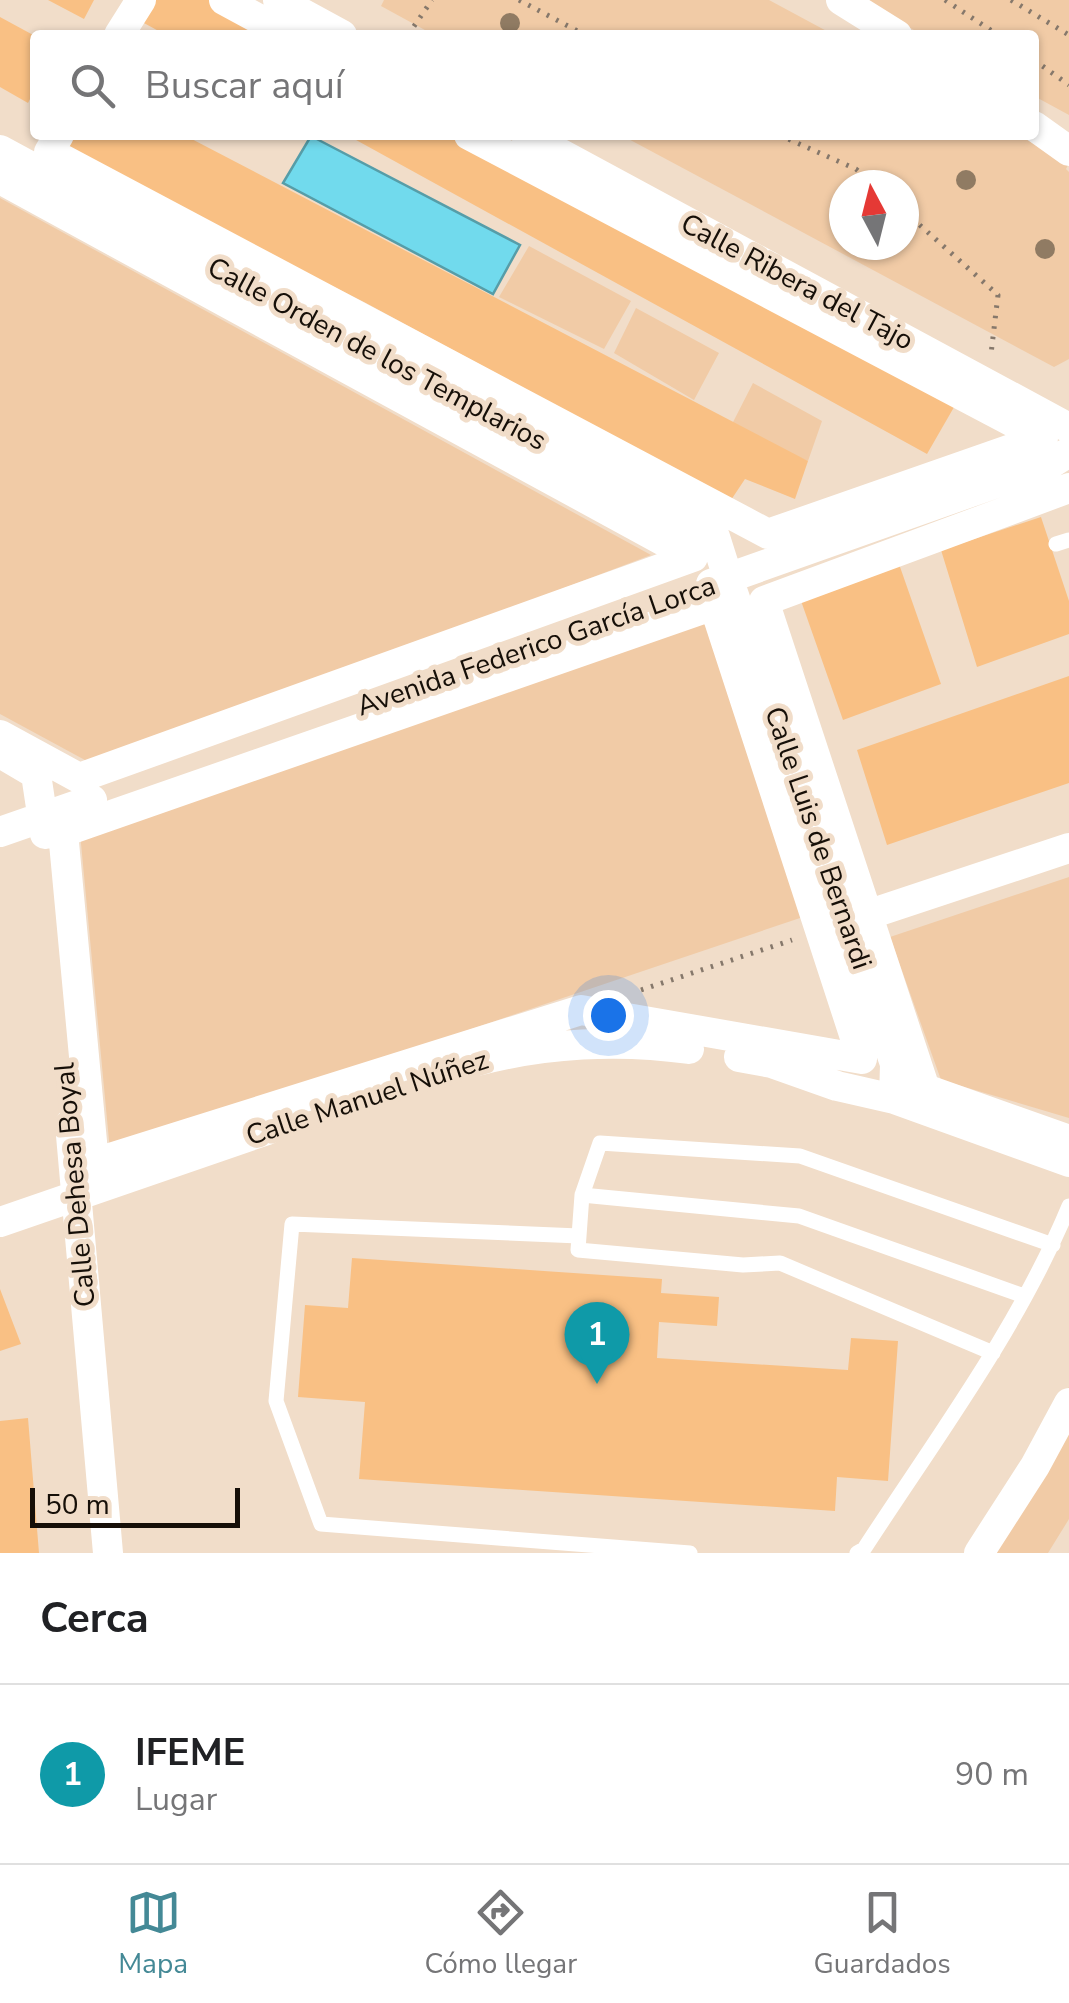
<!DOCTYPE html>
<html lang="es">
<meta charset="utf-8">
<style>
:root{--surface:#fff;--page:#f6f6f6;--text:#202124;--muted:#757577;--line:#e0e0e0;--accent:#448996}
body{margin:0;font-family:"Nunito Sans",sans-serif;background:var(--page);color:var(--text)}
.compass{position:absolute;left:829px;top:170px;width:90px;height:90px;border-radius:50%;background:var(--surface);box-shadow:0 2px 8px #0004;rotate:353deg}
.scale{position:absolute;left:30px;bottom:25px;width:210px;box-sizing:border-box;padding-left:10px;border:5px solid #160f08;border-top:0;font-size:28px;line-height:35px;white-space:nowrap;color:#160f08;-webkit-text-stroke:8px #f1ddc9;paint-order:stroke}
.you{position:absolute;left:608px;top:1015px;width:35px;height:35px;margin:-25px;border:8px solid #fff;border-radius:50%;background:#1a73e8;box-shadow:0 0 0 15px #1a73e833}
.badge{display:grid;place-items:center;width:65px;height:65px;border-radius:50%;background:var(--accent);color:#fff;font-size:32px;font-weight:700}
.pin{position:absolute;translate:-50% -82px;filter:drop-shadow(0 2px 5px #0008)}
.pin::after{content:'';position:absolute;top:52px;width:35px;height:30px;background:inherit;clip-path:polygon(0 0,100% 0,50% 100%)}
.list{margin:0;padding:0;list-style:none}
h2{display:flex;justify-content:space-between;align-items:center;height:130px;margin:0;padding:0 40px;font-size:42px}
h2 small{font-size:32px;font-weight:400;color:var(--muted)}
.list li{display:grid;grid-template-columns:65px 1fr auto;gap:30px;align-items:center;box-sizing:border-box;height:180px;padding:0 40px;border-top:2px solid var(--line)}
.list b{display:block;font-size:38px;white-space:nowrap}
.list p{margin:0;font-size:32px;white-space:nowrap;color:var(--muted)}
.list em{font-size:32px;font-style:normal;color:var(--muted)}
.icon{flex:none;width:55px;height:55px;fill:none;stroke:currentColor;stroke-width:2;stroke-linecap:round;stroke-linejoin:round}
.map{position:relative;flex:none;width:1069px;height:1553px;overflow:hidden}
.search{position:absolute;background:var(--surface);box-shadow:0 2px 8px #0004;left:30px;right:30px;top:30px;height:110px;display:flex;align-items:center;gap:25px;box-sizing:border-box;padding:0 35px;border-radius:10px;color:var(--muted);font-size:38px}
.sheet{height:310px;background:var(--surface)}
nav{display:flex;justify-content:space-around;align-items:center;box-sizing:border-box;height:140px;border-top:2px solid var(--line);background:var(--surface);font-size:28px;color:var(--muted)}
nav a{display:grid;justify-items:center;gap:5px}
nav .on{color:var(--accent)}
.map>svg:first-child{display:block}
.green{fill:#f1cba6;fill-rule:evenodd}
.water{fill:#71daed;stroke:#569da8;stroke-width:2.5}
.building{fill:#f9c084}
.lines{fill:none;stroke-linecap:round;stroke-linejoin:round}
.path{stroke:#86786b;stroke-width:5;stroke-dasharray:2.5 8;stroke-linecap:butt}
.lane{stroke:#fff;stroke-width:15}
.street{stroke:#fff;stroke-width:30}
.tree{fill:#907b63}
.labels{text-anchor:middle;dominant-baseline:central;stroke-width:10;stroke-linejoin:round;paint-order:stroke}
.street-label{font-size:28px;fill:#160f08;stroke:#f1ddc9}
</style>
<div class="map">
<svg width="1069" height="1553" viewBox="0 0 1069 1553">
<rect width="100%" height="100%" fill="#f1ddc9"/>
<!-- green -->
<path class="green" d="M 384,0 L 769,0 L 834,35 L 434,35 L 381,6 Z
M 859,0 L 1069,0 L 1069,115 L 1034,96 L 1034,35 L 923,35 Z
M 621,135 L 1018,135 L 1069,163 L 1066,169 L 1069,172 L 1069,359 L 1054,367 ZM 844,185 L 904,185 L 904,245 L 844,245 Z
M 0,198 L 651,555 L 96,766 L 0,714 Z
M 529,246 L 631,301 L 604,349 L 499,297 Z
M 636,308 L 719,353 L 694,400 L 614,353 Z
M 753,383 L 822,421 L 808,461 L 730,428 Z
M 713,618 L 806,916 L 110,1151 L 80,833 Z
M 1069,877 L 1069,1118 L 941,1080 L 890,937 Z
M 1069,1387 L 1069,1519 L 1048,1553 L 973,1553 Z"/>
<!-- water -->
<path class="water" d="M 311,136 L 520,245 L 493,294 L 283,183 Z"/>
<!-- building -->
<path class="building" d="M 48,0 L 94,0 L 84,19 Z
M 141,0 L 211,0 L 278,35 L 166,35 L 131,16 Z
M 0,17 L 35,36 L 35,89 L 28,103 L 0,87 Z
M 66,135 L 184,135 L 808,461 L 795,499 L 745,479 L 731,500 L 364,302 L 59,149 Z
M 347,135 L 467,135 L 961,395 L 927,454 Z
M 1041,517 L 1069,601 L 1069,634 L 977,667 L 941,550 Z
M 899,564 L 941,684 L 843,720 L 800,598 Z
M 1069,676 L 1069,783 L 887,845 L 857,750 Z
M 352,1258 L 662,1279 L 661,1293 L 719,1297 L 717,1326 L 659,1322 L 657,1358 L 848,1370 L 851,1338 L 898,1341 L 888,1481 L 837,1477 L 835,1511 L 359,1479 L 365,1402 L 298,1397 L 305,1305 L 348,1308 Z
M 0,1289 L 21,1344 L 0,1351 Z
M 28,1418 L 39,1553 L 0,1553 L 0,1421 Z"/>
<g class="lines">
<!-- path -->
<path class="path" d="M 519,0 L 585,35
M 945,0 L 998,35
M 1011,0 L 1069,35
M 408,35 L 432,0
M 1034,60 L 1069,85
M 779,135 L 856,169 L 874,185
M 904,211 L 998,295 L 991,354
M 641,990 L 792,940"/>
<!-- lane -->
<path class="lane" d="M 1056,544 L 1069,540
M 582,1195 L 799,1216 L 1024,1296
M 579,1236 L 582,1195 L 600,1143 L 800,1156 L 1053,1245
M 690,1553 L 321,1524 L 276,1401 L 292,1224 L 579,1236 L 578,1250 L 743,1265 L 780,1263 L 993,1353
M 857,1553 L 864,1549 C 936,1438 1018,1329 1069,1206"/>
<!-- street -->
<path class="street" d="M 224,0 L 288,35
M 278,0 L 342,35
M 841,0 L 897,35
M 119,35 L 141,0
M 1034,126 L 1069,151
M 59,135 L 49,152 L 768,534 L 1043,438 L 469,135
M 526,135 L 1069,428
M 0,150 L 715,537 L 728,578 L 895,1064 L 894,1099
M 0,179 L 693,557 L 79,778 L 0,735
M 1069,488 L 764,601 L 925,1089 L 1069,1140
M 711,584 L 1050,464 L 1069,452
M 714,605 L 862,1059 L 581,1010 L 94,1163 L 63,832 Z
M 7,757 L 36,774 L 45,834
M 0,832 L 92,800
M 849,921 L 1069,848
M 739,1057 L 772,1063 L 837,1086 L 894,1099 L 1069,1162
M 477,1061 C 545,1043 619,1039 689,1049
M 70,1124 L 108,1553
M 0,1222 L 267,1130
M 979,1553 L 1035,1466 L 1069,1403"/>
</g>
<!-- trees -->
<g class="tree">
<circle cx="510" cy="23" r="10"/>
<circle cx="966" cy="180" r="10"/>
<circle cx="1045" cy="249" r="10"/>
</g>
<g class="labels">
<!-- street labels -->
<g class="street-label">
<text transform="translate(797 282) rotate(28)">Calle Ribera del Tajo</text>
<text transform="translate(377 354) rotate(28)">Calle Orden de los Templarios</text>
<text transform="translate(536 646) rotate(-19)">Avenida Federico García Lorca</text>
<text transform="translate(818 838) rotate(71)">Calle Luis de Bernardi</text>
<text transform="translate(367 1098) rotate(-18)">Calle Manuel Núñez</text>
<text transform="translate(75 1185) rotate(-95)">Calle Dehesa Boyal</text>
</g>
</g>
</svg>
<svg class="compass" viewBox="-18 -18 36 36"><path d="M0-13l5 13h-10z" fill="#e53935"/><path d="M0 13l5-13h-10z" fill="#757577"/></svg>
<div class="scale">50 m</div>
<div class="you"></div>
<div class="pin badge" style="left:597px;top:1384px;background:#0f9aa8">1</div>
<div class="search"><svg class="icon" aria-label="search" viewBox="0 0 24 24"><circle cx="10" cy="10" r="6"/><path d="M15 15l6 6"/></svg>Buscar aquí</div>
</div>
<section class="sheet">
<h2>Cerca<small></small></h2>
<ul class="list">
<li><span class="badge" style="background:#0f9aa8">1</span><div><b>IFEME</b><p>Lugar</p></div><em>90 m</em></li>
</ul>
</section>
<nav>
<a class="on"><svg class="icon" aria-label="map" viewBox="0 0 24 24"><path d="M3 6l6-2 6 2 6-2v14l-6 2-6-2-6 2zM9 4v14M15 6v14"/></svg>Mapa</a>
<a><svg class="icon" aria-label="directions" viewBox="0 0 24 24"><path d="M12 3l9 9-9 9-9-9zM9 14v-3h6M13 9l2 2-2 2"/></svg>Cómo llegar</a>
<a><svg class="icon" aria-label="saved" viewBox="0 0 24 24"><path d="M7 4h10v16l-5-4-5 4z"/></svg>Guardados</a>
</nav>
